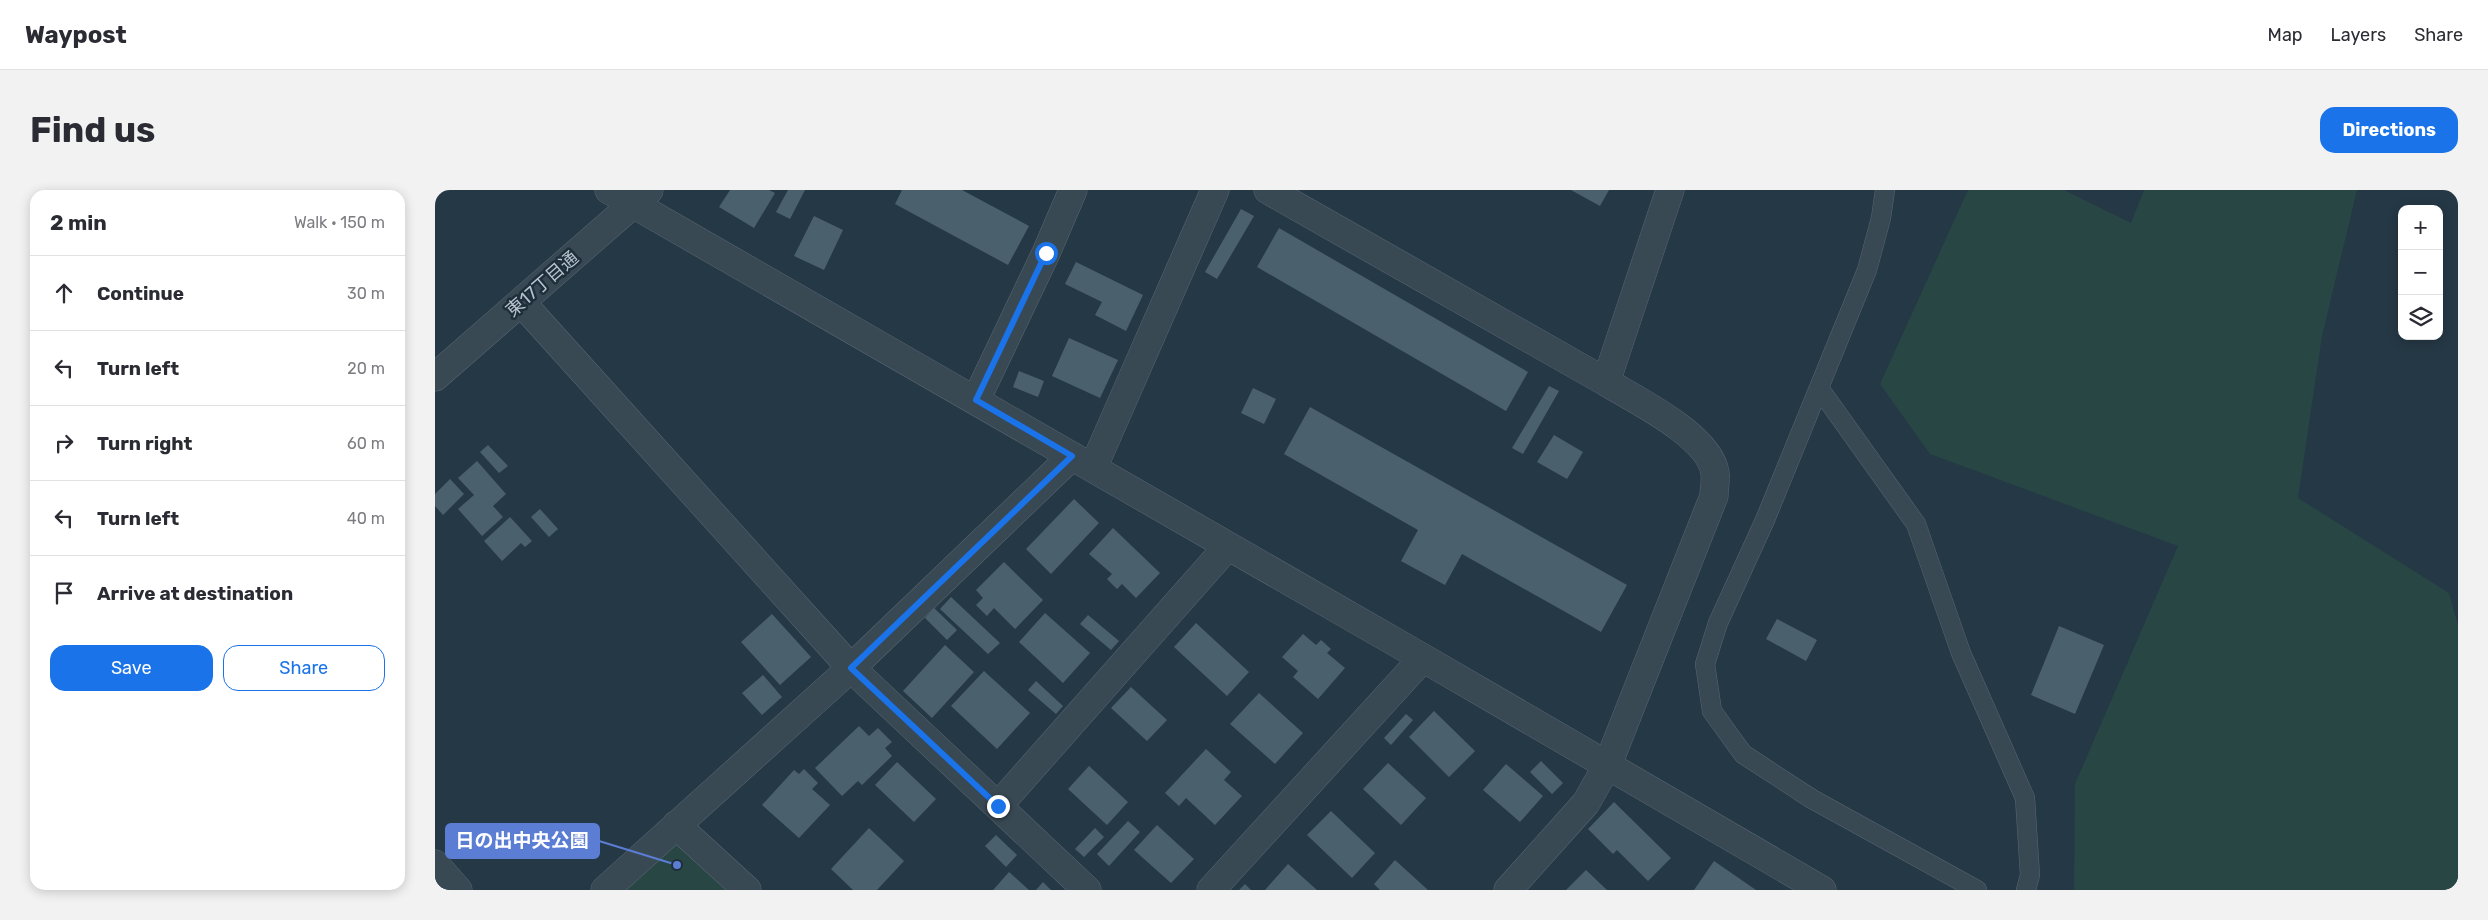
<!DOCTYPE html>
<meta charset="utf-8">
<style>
:root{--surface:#fff;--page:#f2f2f3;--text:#2b2b33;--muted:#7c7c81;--line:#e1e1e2;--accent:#1a73e8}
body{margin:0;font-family:Rubik,"Noto Sans JP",sans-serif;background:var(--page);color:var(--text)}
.controls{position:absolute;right:15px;top:15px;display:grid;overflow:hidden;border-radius:10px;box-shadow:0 2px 12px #0003}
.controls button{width:45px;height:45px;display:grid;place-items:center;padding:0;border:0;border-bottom:1px solid var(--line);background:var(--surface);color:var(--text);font:25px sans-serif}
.stop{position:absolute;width:15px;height:15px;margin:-11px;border:4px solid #1a73e8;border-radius:50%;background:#fff}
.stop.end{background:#1a73e8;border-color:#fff;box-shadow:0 1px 5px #0008}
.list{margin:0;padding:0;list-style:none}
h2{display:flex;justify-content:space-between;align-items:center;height:65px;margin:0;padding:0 20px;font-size:21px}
h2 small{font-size:16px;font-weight:400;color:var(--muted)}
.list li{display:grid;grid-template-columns:32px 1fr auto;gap:15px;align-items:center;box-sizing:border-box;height:75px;padding:0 20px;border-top:1px solid var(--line)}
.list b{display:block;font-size:19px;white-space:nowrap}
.list em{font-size:16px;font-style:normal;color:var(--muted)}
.actions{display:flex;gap:10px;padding:15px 20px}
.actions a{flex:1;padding:11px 0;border:1px solid var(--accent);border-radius:15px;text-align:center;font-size:18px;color:var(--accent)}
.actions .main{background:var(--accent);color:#fff}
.icon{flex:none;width:28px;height:28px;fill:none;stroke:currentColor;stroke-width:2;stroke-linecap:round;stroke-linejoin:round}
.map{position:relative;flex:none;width:2023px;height:700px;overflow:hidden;border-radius:15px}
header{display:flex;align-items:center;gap:30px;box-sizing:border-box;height:70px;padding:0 25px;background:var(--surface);border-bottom:1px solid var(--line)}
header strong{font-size:24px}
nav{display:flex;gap:28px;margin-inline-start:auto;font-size:18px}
.intro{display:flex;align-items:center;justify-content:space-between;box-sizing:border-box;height:120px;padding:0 30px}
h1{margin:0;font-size:35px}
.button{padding:12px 22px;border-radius:15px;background:var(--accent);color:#fff;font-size:18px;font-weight:700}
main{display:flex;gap:30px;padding:0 30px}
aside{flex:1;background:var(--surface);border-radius:15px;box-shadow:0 2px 12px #0003}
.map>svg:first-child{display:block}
.green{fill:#274644}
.building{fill:#4b606d}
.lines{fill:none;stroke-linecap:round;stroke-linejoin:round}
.service-casing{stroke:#586672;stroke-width:20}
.minor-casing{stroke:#586672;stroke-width:29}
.tertiary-casing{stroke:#586672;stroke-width:29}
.service{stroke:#394954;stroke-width:19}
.minor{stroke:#394954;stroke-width:28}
.tertiary{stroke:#394954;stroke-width:28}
.route{stroke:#1a73e8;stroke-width:6}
.labels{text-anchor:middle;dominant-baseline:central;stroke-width:5;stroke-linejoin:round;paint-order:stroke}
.street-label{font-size:18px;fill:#b7c3ce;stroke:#1e2e3a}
.leader{fill:none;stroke:#5b7dd4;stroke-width:2}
.callout-dot{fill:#5b7dd4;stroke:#1e2e3a;stroke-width:2}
.callout{fill:#5b7dd4;stroke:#5b7dd4;stroke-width:2}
.callout-label{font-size:19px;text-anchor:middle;font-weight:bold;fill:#fff}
</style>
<header>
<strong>Waypost</strong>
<nav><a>Map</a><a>Layers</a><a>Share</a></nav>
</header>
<div class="intro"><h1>Find us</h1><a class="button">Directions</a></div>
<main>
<aside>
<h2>2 min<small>Walk · 150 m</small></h2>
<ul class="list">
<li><svg class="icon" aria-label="ahead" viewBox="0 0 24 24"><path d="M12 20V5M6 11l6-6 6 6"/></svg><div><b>Continue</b></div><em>30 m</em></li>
<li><svg class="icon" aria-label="left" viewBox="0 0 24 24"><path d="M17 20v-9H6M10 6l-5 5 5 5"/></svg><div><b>Turn left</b></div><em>20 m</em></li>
<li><svg class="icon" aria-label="right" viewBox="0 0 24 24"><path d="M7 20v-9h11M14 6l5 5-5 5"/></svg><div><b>Turn right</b></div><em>60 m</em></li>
<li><svg class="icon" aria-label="left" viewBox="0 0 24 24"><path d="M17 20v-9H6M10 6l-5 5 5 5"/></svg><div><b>Turn left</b></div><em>40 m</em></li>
<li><svg class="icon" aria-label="arrive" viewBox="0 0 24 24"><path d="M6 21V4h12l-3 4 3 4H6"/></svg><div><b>Arrive at destination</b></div></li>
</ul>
<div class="actions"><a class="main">Save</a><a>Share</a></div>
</aside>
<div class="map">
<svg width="2023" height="700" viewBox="0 0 2023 700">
<rect width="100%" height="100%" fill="#253845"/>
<!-- green -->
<path class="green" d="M 1533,0 L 1629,0 L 1696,33 L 1709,0 L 1922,0 L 1887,146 L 1863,308 L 2014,403 L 2023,435 L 2023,700 L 1639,700 L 1640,594 L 1743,356 L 1495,264 L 1445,194 Z
M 242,650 L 296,700 L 188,700 Z"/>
<!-- building -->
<path class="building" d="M 295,0 L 334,0 L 340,3 L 319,38 L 284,17 Z
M 353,0 L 370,0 L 355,29 L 341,22 Z
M 467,0 L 527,0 L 594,36 L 573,75 L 460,14 Z
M 1136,0 L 1174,0 L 1165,16 Z
M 806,19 L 819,26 L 782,89 L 770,82 Z
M 379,26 L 408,40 L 389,80 L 359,66 Z
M 844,38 L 1093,182 L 1071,221 L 822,77 Z
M 641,72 L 708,105 L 691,141 L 660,125 L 667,112 L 630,94 Z
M 634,148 L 683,170 L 665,208 L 617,186 Z
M 584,181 L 609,191 L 603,207 L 578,197 Z
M 1114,196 L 1124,201 L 1088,264 L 1077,258 Z
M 818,198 L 841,209 L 829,234 L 806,223 Z
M 875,217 L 1192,395 L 1166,442 L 1027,364 L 1010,395 L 966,371 L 983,340 L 849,264 Z
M 1119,245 L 1148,262 L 1132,289 L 1102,272 Z
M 53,255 L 73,276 L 64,283 L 45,262 Z
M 42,271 L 71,304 L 58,316 L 68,327 L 47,346 L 23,319 L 39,305 L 23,288 Z
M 15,289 L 29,304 L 8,325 L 0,316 L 0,304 Z
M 639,309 L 664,333 L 616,384 L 591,359 Z
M 105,319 L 123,339 L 114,347 L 96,327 Z
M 75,327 L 97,351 L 90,357 L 86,353 L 67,371 L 49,351 Z
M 678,338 L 725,383 L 701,408 L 687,394 L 682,399 L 672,389 L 677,384 L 654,364 Z
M 569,372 L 608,410 L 580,439 L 559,418 L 552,426 L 541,415 L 548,408 L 541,400 Z
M 516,407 L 565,453 L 553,464 L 505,419 Z
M 499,418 L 522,440 L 512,450 L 490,428 Z
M 610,423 L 655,463 L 628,493 L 584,452 Z
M 337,424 L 376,467 L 345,495 L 306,452 Z
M 653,425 L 684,451 L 676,460 L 645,434 Z
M 1342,429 L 1382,450 L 1371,471 L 1331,449 Z
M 761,433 L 814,482 L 792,506 L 739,457 Z
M 1624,436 L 1669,455 L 1640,524 L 1596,505 Z
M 868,444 L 881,455 L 886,450 L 896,459 L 892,463 L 910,478 L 883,509 L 858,487 L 863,481 L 847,467 Z
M 510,455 L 539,482 L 497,528 L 468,501 Z
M 549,481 L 595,523 L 562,559 L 516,516 Z
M 328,485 L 347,507 L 327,525 L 307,503 Z
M 601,491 L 628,516 L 621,524 L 593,500 Z
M 696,497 L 732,530 L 712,551 L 676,518 Z
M 824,503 L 868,543 L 840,574 L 795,534 Z
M 999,521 L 1040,561 L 1014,587 L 974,547 Z
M 971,524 L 978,530 L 956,555 L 949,548 Z
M 424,536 L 434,546 L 443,538 L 457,552 L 450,558 L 457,566 L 427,595 L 423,591 L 407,606 L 380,578 Z
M 771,559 L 796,582 L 789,590 L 807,606 L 780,635 L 751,608 L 744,616 L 730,603 Z
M 1106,571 L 1128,593 L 1117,604 L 1095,582 Z
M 462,572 L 501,609 L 479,632 L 440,595 Z
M 953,573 L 991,608 L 966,635 L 928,599 Z
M 1071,574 L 1108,606 L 1085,632 L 1048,600 Z
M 654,576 L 693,612 L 672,635 L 633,599 Z
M 369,579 L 383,593 L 377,599 L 395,615 L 364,648 L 327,615 L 359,580 L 364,584 Z
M 1179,612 L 1236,668 L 1213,691 L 1182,660 L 1178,664 L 1153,639 Z
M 896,621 L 940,663 L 917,688 L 872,645 Z
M 693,631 L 705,642 L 674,676 L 662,664 Z
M 722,635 L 759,669 L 736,693 L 699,660 Z
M 434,638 L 469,671 L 442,700 L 418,700 L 396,679 Z
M 660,638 L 669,647 L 649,667 L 640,659 Z
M 561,645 L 582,665 L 571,677 L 550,656 Z
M 960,670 L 993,700 L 945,700 L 939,694 Z
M 1279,671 L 1321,700 L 1259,700 Z
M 853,674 L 882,700 L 830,700 Z
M 1151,680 L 1172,700 L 1131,700 Z
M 574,682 L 594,700 L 558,700 Z
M 608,692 L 616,700 L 601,700 Z
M 810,694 L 816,700 L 804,700 Z"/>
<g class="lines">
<defs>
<path id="service" d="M 1450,0 L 1446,28 L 1432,80 L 1330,330 L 1283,433 L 1270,474 L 1277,521 L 1308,564 L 1377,609 L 1542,700
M 1384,198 L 1481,334 L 1526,463 L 1590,608 L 1595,685 L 1591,700"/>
<path id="minor" d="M 174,0 L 988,468 L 1387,700
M 833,0 L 1171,192
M 86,112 L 416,478 L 652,700
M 541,210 L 611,63 L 638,0
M 658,278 L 780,0
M 563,616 L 793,356
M 241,635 L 312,700
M 0,674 L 23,700
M 170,700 L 416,478 L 637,266
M 776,700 L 988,468
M 1073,700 L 1151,613 L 1173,574 L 1279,306 C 1279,299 1281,290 1280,283 C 1275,246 1201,210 1171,192 L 1235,0"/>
<path id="tertiary" d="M 0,187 L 214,0"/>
</defs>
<!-- service casing -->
<use href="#service" class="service-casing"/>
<!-- minor casing -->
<use href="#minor" class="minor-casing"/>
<!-- tertiary casing -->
<use href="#tertiary" class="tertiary-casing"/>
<!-- service -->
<use href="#service" class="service"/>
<!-- minor -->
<use href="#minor" class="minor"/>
<!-- tertiary -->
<use href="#tertiary" class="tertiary"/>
</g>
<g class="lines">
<!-- route -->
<path class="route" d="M 563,616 L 416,478 L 637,266 L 541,210 L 611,63"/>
</g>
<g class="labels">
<!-- street labels -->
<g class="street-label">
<text transform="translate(107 94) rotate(-41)">東17丁目通</text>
</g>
</g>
<!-- callouts -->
<path class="leader" d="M242 675L164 651"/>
<circle class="callout-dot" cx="242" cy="675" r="5"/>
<rect class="callout" x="11" y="634" width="153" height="34" rx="5"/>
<g class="callout-label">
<text x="87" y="657">日の出中央公園</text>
</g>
</svg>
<div class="controls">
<button>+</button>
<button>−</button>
<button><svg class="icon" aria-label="layers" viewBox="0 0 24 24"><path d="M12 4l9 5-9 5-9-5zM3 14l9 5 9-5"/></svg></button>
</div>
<div class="stop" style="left:611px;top:63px"></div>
<div class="stop end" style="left:563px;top:616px"></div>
</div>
</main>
